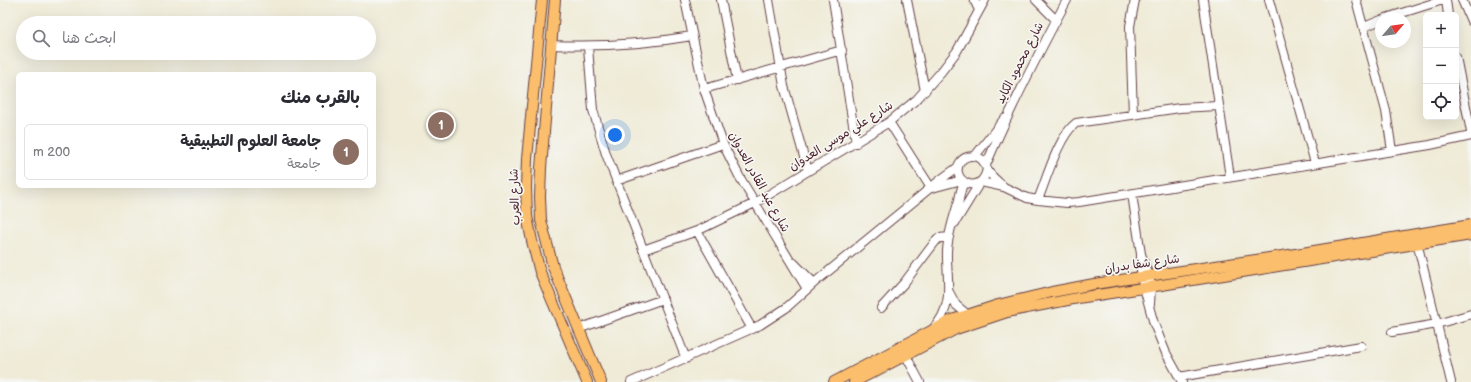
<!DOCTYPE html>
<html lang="ar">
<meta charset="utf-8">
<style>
:root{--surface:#fff;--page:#f2f2f3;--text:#2b2b33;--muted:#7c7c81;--line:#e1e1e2;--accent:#c8321e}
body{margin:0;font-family:"Balsamiq Sans","Playpen Sans Arabic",sans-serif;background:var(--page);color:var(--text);direction:rtl}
.controls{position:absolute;right:12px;top:12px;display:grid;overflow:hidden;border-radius:6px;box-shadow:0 4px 16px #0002}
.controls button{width:36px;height:36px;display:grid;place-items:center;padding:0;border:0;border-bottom:1px solid var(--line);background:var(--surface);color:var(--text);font:20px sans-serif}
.compass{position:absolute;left:1375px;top:12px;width:36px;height:36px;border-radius:50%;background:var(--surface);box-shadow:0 4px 16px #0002;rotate:61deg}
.you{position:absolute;left:615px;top:135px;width:14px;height:14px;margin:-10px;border:3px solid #fff;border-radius:50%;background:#1a73e8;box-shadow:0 0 0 6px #1a73e833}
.badge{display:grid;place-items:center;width:26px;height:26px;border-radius:50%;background:var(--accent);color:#fff;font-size:13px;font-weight:700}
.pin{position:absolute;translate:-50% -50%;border:2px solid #fff;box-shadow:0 1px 4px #0006}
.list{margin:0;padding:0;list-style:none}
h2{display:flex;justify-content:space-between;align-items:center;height:52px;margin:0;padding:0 16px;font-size:17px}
h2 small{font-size:13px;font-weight:400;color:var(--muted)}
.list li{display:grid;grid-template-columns:26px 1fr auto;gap:12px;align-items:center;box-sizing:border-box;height:56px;margin:0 8px 8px;padding:0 8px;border:1px solid var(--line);border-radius:6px}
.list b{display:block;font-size:15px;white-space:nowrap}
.list p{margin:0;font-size:13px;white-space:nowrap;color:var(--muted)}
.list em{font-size:13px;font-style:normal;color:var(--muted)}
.icon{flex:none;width:22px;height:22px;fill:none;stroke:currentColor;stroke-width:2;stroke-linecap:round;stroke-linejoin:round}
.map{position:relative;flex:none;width:1471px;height:382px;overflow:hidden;direction:ltr}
.search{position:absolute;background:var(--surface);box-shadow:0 4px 16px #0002;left:16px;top:16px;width:360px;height:44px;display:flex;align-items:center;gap:10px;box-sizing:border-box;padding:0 14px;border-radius:22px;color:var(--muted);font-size:15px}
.panel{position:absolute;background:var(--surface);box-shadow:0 4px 16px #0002;left:16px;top:72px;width:360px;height:116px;border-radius:6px;direction:rtl}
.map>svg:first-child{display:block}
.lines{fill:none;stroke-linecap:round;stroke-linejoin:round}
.minor-casing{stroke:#633e45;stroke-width:10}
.major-casing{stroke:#633e45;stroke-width:12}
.minor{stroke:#fff;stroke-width:8}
.major{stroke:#fabe6d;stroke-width:10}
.labels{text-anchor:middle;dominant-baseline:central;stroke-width:3.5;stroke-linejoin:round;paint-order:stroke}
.street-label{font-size:12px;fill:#4a1f2b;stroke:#f6f6f2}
</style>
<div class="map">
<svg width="1471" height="382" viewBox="0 0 1471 382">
<rect width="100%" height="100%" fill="#f6f6f2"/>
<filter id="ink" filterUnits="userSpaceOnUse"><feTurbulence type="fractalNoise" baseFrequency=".025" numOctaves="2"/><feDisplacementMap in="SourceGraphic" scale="8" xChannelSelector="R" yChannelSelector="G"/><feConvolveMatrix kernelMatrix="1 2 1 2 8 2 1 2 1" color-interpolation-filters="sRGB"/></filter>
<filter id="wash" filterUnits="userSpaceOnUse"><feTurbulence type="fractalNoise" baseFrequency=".012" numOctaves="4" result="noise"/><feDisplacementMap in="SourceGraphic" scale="16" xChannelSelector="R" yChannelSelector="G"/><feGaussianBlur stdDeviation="0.9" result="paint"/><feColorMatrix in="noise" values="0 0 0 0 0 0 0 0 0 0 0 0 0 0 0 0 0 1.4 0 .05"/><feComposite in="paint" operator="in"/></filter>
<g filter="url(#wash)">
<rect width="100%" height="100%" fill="#efebd7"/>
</g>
<g filter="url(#ink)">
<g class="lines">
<defs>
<path id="minor" d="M 685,0 L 704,89 L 723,144 L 739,176 L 807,289
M 721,0 L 737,80
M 769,0 L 784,86 L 808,171
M 833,0 L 856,143
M 907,0 L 925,91
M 974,0 L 979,10
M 1036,0 L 1056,20
M 1203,0 L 1230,177
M 1269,0 L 1315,163
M 1356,0 L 1386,111 L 1392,151
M 1446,0 L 1448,15
M 1462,0 L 1471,21
M 1386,18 L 1443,0
M 1364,27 L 1381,20
M 551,45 C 598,47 646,44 692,36
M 588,47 L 593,110 L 606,154 L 686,359
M 1456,57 L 1471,132
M 704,89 L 842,50
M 1133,115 L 1130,26 L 1135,0
M 889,122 L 931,188
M 975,156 L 1004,119
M 986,165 C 1010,109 1038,54 1067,0
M 987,169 C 981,199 947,179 961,161 C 966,155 977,154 983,161 C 985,164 985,166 987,169 C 990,176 999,182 1004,187
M 616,181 L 723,144
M 981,182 L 1004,187 L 1027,198 L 1038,200 L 1067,203 L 1079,202 L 1430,145 L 1471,136
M 932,188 L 962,180
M 1132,194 L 1141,254 L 1149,276 L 1151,287 L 1150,304
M 1038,200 C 1046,180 1059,135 1076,123 L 1180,108 L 1218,106
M 955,223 L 979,184
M 697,231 L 752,329
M 1416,238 L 1451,382
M 643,250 L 697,231 L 755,203 L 889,122 L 917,99 L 941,72 L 957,51 L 985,0
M 1141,254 L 1141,277 L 1154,324 L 1166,353 L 1182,382
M 794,263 L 814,283
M 949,292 L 956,305 L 968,315
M 881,308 L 904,283 L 935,242 L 939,238 L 949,237
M 578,329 L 663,299
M 933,329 C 956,304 946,280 947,251 C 948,233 954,217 959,200 C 960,194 961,188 964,182
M 1392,332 L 1437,324 L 1471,314
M 905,354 L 920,382
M 1179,377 L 1361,346
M 631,382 L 760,325 L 786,308 L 814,283 L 940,180 L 958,167"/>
<path id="major" d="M 542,0 L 527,159 L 526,187 L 527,216 L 532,241 L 540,272 L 587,382
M 555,0 L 541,168 L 540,197 L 541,220 L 553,267 L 601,382
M 834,382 L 952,320 L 998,305 L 1052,292 L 1094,284 L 1302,253 L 1471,225
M 854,382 L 956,329 L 1007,312 L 1078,298 L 1143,288 L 1471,235"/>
</defs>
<!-- minor casing -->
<use href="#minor" class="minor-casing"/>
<!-- major casing -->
<use href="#major" class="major-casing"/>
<!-- minor -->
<use href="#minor" class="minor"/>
<!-- major -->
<use href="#major" class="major"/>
</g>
</g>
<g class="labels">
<!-- street labels -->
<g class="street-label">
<text transform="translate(1020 63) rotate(-63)">شارع محمود الكايد</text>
<text transform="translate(841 136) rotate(-32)">شارع علي موسى العدوان</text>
<text transform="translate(759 182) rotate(61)">شارع عبد القادر العدوان</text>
<text transform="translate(515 197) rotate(-92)">شارع العرب</text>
<text transform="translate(1142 264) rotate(-8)">شارع شفا بدران</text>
</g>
</g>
</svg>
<div class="controls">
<button>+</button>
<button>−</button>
<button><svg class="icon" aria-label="locate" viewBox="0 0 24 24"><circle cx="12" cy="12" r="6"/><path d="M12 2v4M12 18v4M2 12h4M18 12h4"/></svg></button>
</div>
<svg class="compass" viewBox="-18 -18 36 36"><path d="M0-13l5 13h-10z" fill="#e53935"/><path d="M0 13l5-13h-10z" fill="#7c7c81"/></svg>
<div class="you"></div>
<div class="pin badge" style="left:441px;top:125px;background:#8d6e63">1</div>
<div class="search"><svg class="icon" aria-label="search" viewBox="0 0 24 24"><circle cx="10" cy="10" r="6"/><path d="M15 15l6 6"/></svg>ابحث هنا</div>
<section class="panel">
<h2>بالقرب منك<small></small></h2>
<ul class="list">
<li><span class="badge" style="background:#8d6e63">1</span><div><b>جامعة العلوم التطبيقية</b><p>جامعة</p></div><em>200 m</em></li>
</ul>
</section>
</div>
